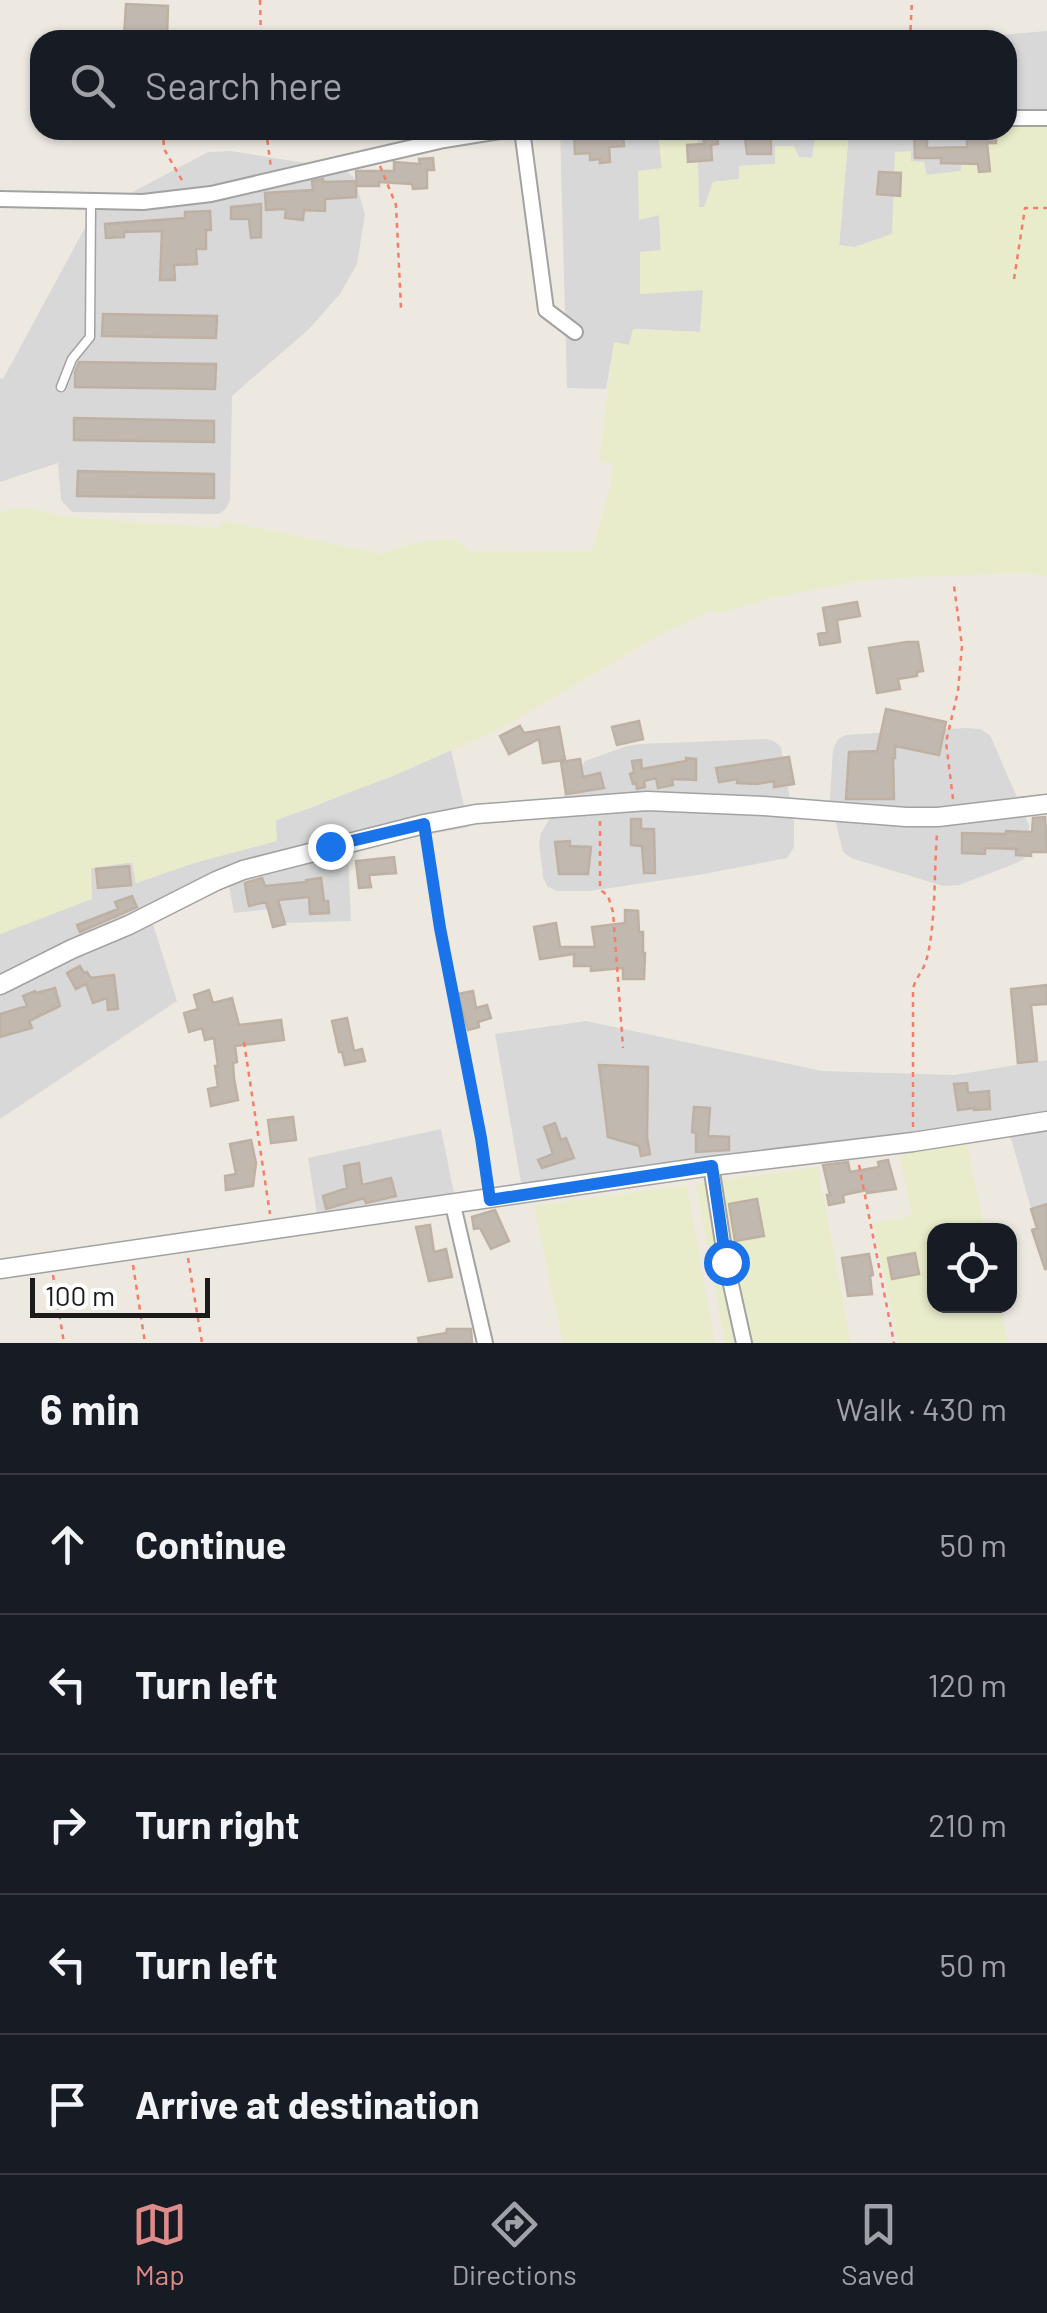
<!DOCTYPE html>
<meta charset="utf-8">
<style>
:root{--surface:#171b24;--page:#242831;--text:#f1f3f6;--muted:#9ea1a6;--line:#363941;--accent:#dd8b88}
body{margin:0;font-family:Barlow,sans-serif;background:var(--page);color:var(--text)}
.controls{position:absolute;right:30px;bottom:30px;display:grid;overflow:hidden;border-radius:20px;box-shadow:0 2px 8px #0004}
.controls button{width:90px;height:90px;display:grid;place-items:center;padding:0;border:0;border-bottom:2px solid var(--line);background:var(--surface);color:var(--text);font:50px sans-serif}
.scale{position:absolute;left:30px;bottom:25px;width:180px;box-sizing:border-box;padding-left:10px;border:5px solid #1b1b1b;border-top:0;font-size:28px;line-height:35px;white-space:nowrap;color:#1b1b1b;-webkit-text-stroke:8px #fff;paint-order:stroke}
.stop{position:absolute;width:30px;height:30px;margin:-22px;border:8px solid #1a73e8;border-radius:50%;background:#fff}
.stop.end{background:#1a73e8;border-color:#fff;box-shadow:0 2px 10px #0008}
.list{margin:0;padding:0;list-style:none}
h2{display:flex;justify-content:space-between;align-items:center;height:130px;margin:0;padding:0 40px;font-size:42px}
h2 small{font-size:32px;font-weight:400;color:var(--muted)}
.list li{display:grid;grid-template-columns:65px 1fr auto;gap:30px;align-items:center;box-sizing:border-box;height:140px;padding:0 40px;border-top:2px solid var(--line)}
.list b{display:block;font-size:38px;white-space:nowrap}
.list em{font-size:32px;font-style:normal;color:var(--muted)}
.icon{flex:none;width:55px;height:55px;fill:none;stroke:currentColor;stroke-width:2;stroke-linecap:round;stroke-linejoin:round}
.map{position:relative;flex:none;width:1047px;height:1343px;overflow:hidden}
.search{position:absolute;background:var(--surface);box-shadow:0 2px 8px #0004;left:30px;right:30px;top:30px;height:110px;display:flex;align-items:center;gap:25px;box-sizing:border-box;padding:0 35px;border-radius:30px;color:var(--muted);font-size:38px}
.sheet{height:830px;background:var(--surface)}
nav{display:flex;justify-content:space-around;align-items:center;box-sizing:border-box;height:140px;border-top:2px solid var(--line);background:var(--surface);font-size:28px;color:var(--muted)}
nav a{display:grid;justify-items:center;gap:5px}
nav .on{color:var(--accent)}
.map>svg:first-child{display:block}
.residential{fill:#d9d8d8}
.farmland{fill:#e8eccb}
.building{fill:#c1b8b0;stroke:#beb1a3;stroke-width:2.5}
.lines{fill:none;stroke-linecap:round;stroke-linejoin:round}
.service-casing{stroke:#a2a2a2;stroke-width:11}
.minor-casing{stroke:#a2a2a2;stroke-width:18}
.tertiary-casing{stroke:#a2a2a2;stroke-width:21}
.path{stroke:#f87d67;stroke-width:2.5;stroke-dasharray:5 5;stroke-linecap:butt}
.service{stroke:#fff;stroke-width:8}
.minor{stroke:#fff;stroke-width:14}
.tertiary{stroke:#fff;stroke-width:18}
.route{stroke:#1a73e8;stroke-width:12}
</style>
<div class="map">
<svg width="1047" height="1343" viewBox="0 0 1047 1343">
<rect width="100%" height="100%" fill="#ede9e1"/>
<!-- residential -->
<path class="residential" d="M 1047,31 L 1047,123 L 1007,123 L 1007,40 L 940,40 Z
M 560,130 L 658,130 L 662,169 L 639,171 L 639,219 L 659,215 L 661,251 L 640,293 L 704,290 L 700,332 L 634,329 L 629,345 L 614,343 L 606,389 L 567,388 Z
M 697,130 L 816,130 L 813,158 L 799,157 L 775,164 L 739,166 L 740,179 L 713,182 L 705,207 L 699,207 Z
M 849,130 L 998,130 L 997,143 L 962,171 L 926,175 L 892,234 L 855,247 L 839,246 Z
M 231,151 L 343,169 L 354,177 L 365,214 L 357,264 L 340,294 L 309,329 L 232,396 L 230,500 L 226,509 L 219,514 L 72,512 L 61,500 L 58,463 L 0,482 L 0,378 L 3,379 L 93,213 L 208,152 Z
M 966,728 L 980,729 L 990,735 L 1029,825 L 1029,851 L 1025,858 L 1019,862 L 959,885 L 943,886 L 851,858 L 843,852 L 830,799 L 833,749 L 838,739 L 846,735 L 875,733 Z
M 766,739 L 774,741 L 781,747 L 794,823 L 794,847 L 787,858 L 704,874 L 590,891 L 557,891 L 547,886 L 543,877 L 539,843 L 541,833 L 585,761 L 627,746 L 640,744 Z
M 451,750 L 469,827 L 348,850 L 351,921 L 285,923 L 280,908 L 234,913 L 229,886 L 153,924 L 177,1001 L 0,1119 L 0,934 L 91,899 L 90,868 L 133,862 L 136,883 L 191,864 L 276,820 L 313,807 Z
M 586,1021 L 822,1071 L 954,1075 L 1047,1060 L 1047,1264 L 1006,1121 L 522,1188 L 495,1034 Z
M 441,1129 L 455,1198 L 318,1220 L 308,1158 Z"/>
<!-- farmland -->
<path class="farmland" d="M 1007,123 L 1047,123 L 1047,576 L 1021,573 L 873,579 L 775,597 L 719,613 L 712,610 L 661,634 L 500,729 L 393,776 L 276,820 L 277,841 L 191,864 L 136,883 L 132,862 L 91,868 L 92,899 L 0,934 L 0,512 L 23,507 L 66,517 L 219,528 L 224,521 L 382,554 L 413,543 L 455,539 L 470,552 L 592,551 L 610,488 L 613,463 L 599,462 L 614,342 L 629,345 L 633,329 L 700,332 L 703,290 L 640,294 L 640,252 L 661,250 L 659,215 L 639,220 L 638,171 L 662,168 L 658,130 L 697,130 L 699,207 L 704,207 L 713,182 L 739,179 L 739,166 L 775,164 L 775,146 L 794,146 L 799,157 L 812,158 L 816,130 L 849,130 L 839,245 L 855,247 L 892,234 L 895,152 L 911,151 L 911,161 L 924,162 L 927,175 L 961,171 L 960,146 L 997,143 L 998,130 L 1007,130 Z
M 966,1141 L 985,1230 L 934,1230 L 934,1306 L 1000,1306 L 1008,1343 L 898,1343 L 873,1223 L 912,1216 L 899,1153 Z
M 818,1167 L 851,1343 L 725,1343 L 696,1184 Z
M 687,1185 L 715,1343 L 563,1343 L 534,1206 Z"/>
<!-- building -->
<path class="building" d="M 126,4 L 168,6 L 167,38 L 124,37 Z
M 717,130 L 718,144 L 711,145 L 712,160 L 688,162 L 687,145 L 704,144 L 703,131 Z
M 744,130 L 758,130 L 758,136 L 771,136 L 771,154 L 747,154 Z
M 914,130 L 927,130 L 927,148 L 967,147 L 967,130 L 996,130 L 996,143 L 987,143 L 990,171 L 979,172 L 978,164 L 941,163 L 941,158 L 915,158 Z
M 586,131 L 586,138 L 623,134 L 624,146 L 609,147 L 610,162 L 600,163 L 600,159 L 590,160 L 590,153 L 575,154 L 574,132 Z
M 433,158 L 434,170 L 427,170 L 427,188 L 413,189 L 412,184 L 379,182 L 379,186 L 357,186 L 356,171 L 394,171 L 394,162 L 420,164 L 419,159 Z
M 879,172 L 901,173 L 900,196 L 877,194 Z
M 323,179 L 323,182 L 356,181 L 356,197 L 325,199 L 325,211 L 304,210 L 303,220 L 285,218 L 286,209 L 266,210 L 265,193 L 313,190 L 312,181 Z
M 261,204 L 261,237 L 251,238 L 249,219 L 231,219 L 231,207 Z
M 210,211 L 211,230 L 206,230 L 206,249 L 196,249 L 197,264 L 174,265 L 175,280 L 160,280 L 162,231 L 124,232 L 124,237 L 106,238 L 105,224 L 185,218 L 185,212 Z
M 103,314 L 217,316 L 216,338 L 102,336 Z
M 79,362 L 216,364 L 215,389 L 75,387 L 75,372 Z
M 74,418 L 214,421 L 214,442 L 74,440 Z
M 78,471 L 214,474 L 214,498 L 77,496 Z
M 857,602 L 860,616 L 837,620 L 840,642 L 820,645 L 818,634 L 827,632 L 823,608 Z
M 907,642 L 918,642 L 923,671 L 917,672 L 917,676 L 898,679 L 900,689 L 877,693 L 869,648 Z
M 886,709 L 946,722 L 939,755 L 895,746 L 895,758 L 893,758 L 894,799 L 846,799 L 849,752 L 877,751 Z
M 639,721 L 643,739 L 617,745 L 612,727 Z
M 520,726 L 524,733 L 559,727 L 565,760 L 543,763 L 539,739 L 509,754 L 500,736 Z
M 789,757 L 794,784 L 774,787 L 774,781 L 757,784 L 737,783 L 738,779 L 719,782 L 716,768 Z
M 686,758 L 696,759 L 696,780 L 672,779 L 673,785 L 658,788 L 656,778 L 644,781 L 645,787 L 637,789 L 636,783 L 633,784 L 630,774 L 634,772 L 632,761 L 641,760 L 642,769 L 686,761 Z
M 580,759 L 583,777 L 600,773 L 604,788 L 566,794 L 561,762 Z
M 1045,817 L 1047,852 L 1031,852 L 1031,856 L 1016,855 L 1016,849 L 985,848 L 985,854 L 962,853 L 962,833 L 1006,834 L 1006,831 L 1032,832 L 1033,818 Z
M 631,819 L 641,819 L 641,829 L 654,829 L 655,873 L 644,873 L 642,846 L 631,845 Z
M 570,841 L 570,846 L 591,847 L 588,874 L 559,874 L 555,842 Z
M 394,857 L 396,873 L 369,875 L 371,887 L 359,888 L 356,861 Z
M 129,866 L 131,885 L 98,888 L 96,869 Z
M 262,878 L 265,886 L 306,882 L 306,880 L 321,878 L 324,901 L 328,901 L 329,913 L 310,914 L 309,897 L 278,900 L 285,924 L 273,927 L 266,902 L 249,906 L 246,891 L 245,883 Z
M 132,896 L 137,907 L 80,932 L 77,925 L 118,909 L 115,902 Z
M 625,910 L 638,911 L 639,932 L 643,932 L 643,953 L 645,953 L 644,979 L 623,979 L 623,968 L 591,971 L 591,966 L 574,966 L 574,954 L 540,959 L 534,927 L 556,923 L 560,947 L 595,947 L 592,927 L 625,923 Z
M 80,966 L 84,973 L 87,972 L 91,978 L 114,975 L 118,1009 L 108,1010 L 107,998 L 93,1003 L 86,984 L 76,989 L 67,973 Z
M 1047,985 L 1047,1004 L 1031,1005 L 1037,1061 L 1018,1063 L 1011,989 Z
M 55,988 L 60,1006 L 29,1021 L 32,1028 L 0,1037 L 0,1014 L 27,1006 L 23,996 L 35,991 L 36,993 Z
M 209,990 L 213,1003 L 232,998 L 239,1025 L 281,1020 L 284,1040 L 235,1046 L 237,1062 L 233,1063 L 234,1078 L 238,1100 L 211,1106 L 208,1089 L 218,1087 L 215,1066 L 218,1066 L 214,1038 L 205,1040 L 202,1028 L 189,1032 L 184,1013 L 198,1009 L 194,995 Z
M 473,991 L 476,1008 L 487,1005 L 491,1018 L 478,1022 L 479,1027 L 468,1030 L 458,994 Z
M 347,1018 L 354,1051 L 362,1049 L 365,1061 L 345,1065 L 342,1052 L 339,1052 L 332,1021 Z
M 599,1065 L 648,1067 L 647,1137 L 650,1154 L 641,1156 L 639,1146 L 608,1137 Z
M 967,1083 L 968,1093 L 989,1091 L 990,1109 L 974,1110 L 974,1108 L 958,1110 L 954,1084 Z
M 694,1107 L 710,1108 L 708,1136 L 729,1137 L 729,1150 L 696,1152 L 696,1133 L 692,1132 Z
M 293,1117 L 296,1140 L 271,1143 L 268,1120 Z
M 555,1123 L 561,1140 L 566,1138 L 574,1158 L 542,1168 L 538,1160 L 553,1154 L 544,1127 Z
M 251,1140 L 256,1163 L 253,1186 L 226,1190 L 225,1176 L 236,1174 L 230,1144 Z
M 888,1160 L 896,1189 L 867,1193 L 867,1190 L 843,1195 L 844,1202 L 829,1205 L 827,1195 L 830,1195 L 823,1165 L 848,1162 L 850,1172 L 879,1167 L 878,1162 Z
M 359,1163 L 362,1185 L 391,1178 L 396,1196 L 366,1203 L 364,1198 L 326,1209 L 323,1196 L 347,1188 L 344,1166 Z
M 757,1199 L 764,1236 L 735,1241 L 729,1204 Z
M 1047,1204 L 1047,1269 L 1045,1269 L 1032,1230 L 1037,1228 L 1031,1209 Z
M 495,1210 L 509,1241 L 491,1249 L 480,1228 L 474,1229 L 472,1217 Z
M 430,1225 L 434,1252 L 446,1249 L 452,1277 L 429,1281 L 416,1227 Z
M 915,1253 L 919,1274 L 892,1279 L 888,1258 Z
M 869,1254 L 873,1275 L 870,1276 L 872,1294 L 848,1296 L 842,1258 Z
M 447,1329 L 471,1329 L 472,1343 L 419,1343 L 418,1338 L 446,1333 Z"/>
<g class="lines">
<defs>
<path id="service" d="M 61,387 L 72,359 L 90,337 L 91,201"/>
<path id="minor" d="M 1007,118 L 1047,118
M 522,130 L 546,310 L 575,332
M 0,199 L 143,202 L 211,194 L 444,140 L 506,130
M 711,1166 L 726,1262 L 744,1343
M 453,1205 L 485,1343"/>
<path id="tertiary" d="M 0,985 L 72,949 L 129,925 L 216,881 L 243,870 L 424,824 L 476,814 L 647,801 L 764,806 L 906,817 L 938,817 L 1047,804
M 0,1269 L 711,1166 L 913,1142 L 1047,1121"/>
</defs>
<!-- service casing -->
<use href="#service" class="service-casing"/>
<!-- minor casing -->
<use href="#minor" class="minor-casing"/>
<!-- tertiary casing -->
<use href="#tertiary" class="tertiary-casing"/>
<!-- path -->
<path class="path" d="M 260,0 L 261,40
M 910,40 L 912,0
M 163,130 L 164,149 L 183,182
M 266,130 L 271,168
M 380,166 L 396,205 L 401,308
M 1014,279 L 1025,208 L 1047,208
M 953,799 L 946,742 L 958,691 L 962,646 L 954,586
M 600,821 L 600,886 L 602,891 L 608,896 L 613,912 L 623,1048
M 426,840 L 440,929 L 487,1181
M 244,1042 L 270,1214
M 913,1127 L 913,989 C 915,979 923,971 926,961 C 936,928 934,869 937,834
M 859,1165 L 894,1343
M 188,1258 L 202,1343
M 133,1265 L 145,1343
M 53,1275 L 64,1343"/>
<!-- service -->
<use href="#service" class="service"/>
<!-- minor -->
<use href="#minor" class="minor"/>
<!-- tertiary -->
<use href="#tertiary" class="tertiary"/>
</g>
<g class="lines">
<!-- route -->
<path class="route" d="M 330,846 L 424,824 L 440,928 L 481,1138 L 490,1200 L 712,1166 L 726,1262"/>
</g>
</svg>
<div class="controls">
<button><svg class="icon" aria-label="locate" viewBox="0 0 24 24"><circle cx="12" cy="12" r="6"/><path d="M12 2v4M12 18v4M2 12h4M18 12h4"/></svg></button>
</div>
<div class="scale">100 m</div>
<div class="stop" style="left:726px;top:1262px"></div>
<div class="stop end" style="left:330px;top:846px"></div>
<div class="search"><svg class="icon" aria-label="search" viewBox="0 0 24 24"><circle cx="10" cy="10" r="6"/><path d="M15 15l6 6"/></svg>Search here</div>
</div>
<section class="sheet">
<h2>6 min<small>Walk · 430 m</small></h2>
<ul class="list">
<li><svg class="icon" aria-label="ahead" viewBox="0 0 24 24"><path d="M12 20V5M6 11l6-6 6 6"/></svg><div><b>Continue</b></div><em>50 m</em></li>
<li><svg class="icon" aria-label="left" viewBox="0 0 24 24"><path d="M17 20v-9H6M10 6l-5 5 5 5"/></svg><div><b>Turn left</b></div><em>120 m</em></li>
<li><svg class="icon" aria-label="right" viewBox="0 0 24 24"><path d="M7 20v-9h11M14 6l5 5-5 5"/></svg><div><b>Turn right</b></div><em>210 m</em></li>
<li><svg class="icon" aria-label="left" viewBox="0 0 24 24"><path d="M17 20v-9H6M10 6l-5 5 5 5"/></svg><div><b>Turn left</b></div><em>50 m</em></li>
<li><svg class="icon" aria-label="arrive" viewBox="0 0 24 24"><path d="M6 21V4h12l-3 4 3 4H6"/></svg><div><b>Arrive at destination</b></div></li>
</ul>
</section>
<nav>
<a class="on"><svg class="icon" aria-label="map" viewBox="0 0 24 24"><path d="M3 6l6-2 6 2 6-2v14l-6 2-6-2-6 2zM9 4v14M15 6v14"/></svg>Map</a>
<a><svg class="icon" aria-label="directions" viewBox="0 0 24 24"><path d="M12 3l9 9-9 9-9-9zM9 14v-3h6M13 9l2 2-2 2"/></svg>Directions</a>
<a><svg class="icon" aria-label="saved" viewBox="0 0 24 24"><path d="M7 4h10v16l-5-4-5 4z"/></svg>Saved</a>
</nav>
